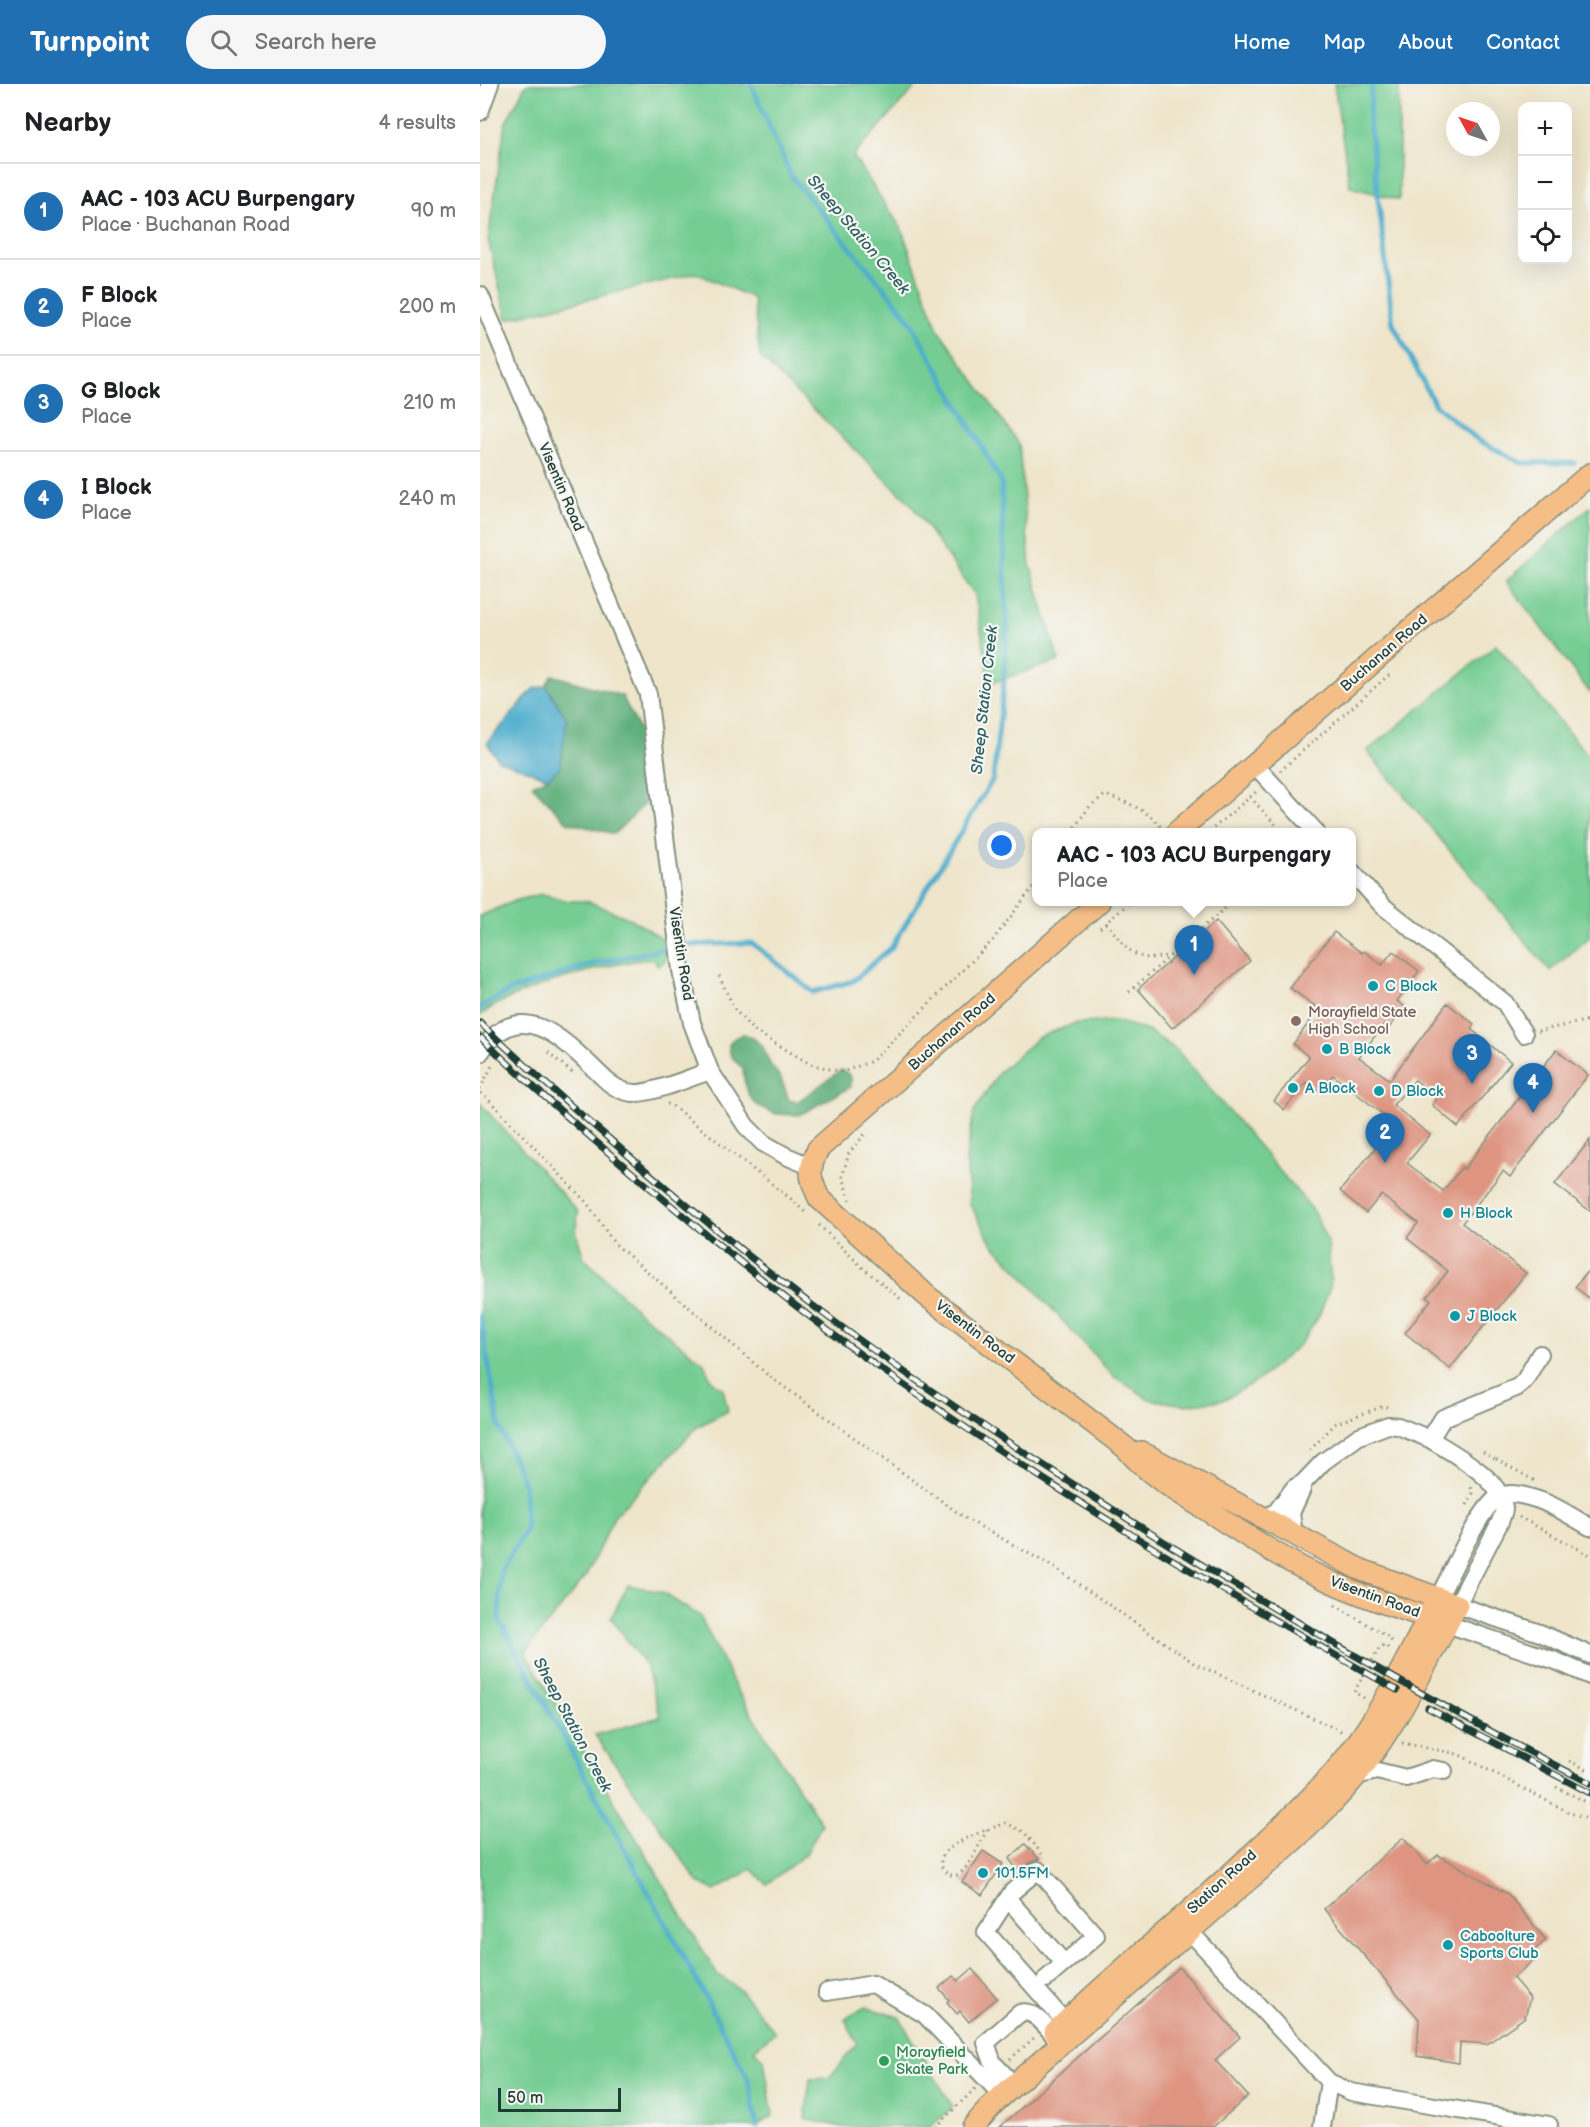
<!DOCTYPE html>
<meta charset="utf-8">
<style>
:root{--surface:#fff;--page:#f6f6f6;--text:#202124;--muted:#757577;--line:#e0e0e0;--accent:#1f6fb2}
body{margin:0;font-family:"Balsamiq Sans",sans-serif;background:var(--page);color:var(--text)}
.controls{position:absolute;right:18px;top:18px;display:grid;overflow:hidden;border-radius:12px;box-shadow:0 6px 24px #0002}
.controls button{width:54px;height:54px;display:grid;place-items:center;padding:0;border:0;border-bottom:2px solid var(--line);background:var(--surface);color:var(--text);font:30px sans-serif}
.compass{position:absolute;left:966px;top:18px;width:54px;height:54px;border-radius:50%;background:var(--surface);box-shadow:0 6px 24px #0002;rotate:310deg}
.scale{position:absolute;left:18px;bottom:15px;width:123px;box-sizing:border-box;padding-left:6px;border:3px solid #1f3d34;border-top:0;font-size:16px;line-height:21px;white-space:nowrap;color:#1f3d34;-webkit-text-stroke:4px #f6f6f2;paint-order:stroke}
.you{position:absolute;left:522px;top:762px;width:21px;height:21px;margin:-15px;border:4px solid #fff;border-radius:50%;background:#1a73e8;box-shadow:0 0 0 9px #1a73e833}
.badge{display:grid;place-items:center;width:39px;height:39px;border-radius:50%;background:var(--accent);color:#fff;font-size:20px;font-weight:700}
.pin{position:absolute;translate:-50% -50px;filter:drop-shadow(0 2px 3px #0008)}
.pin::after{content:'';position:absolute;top:32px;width:21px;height:18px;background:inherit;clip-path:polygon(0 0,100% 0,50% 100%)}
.popup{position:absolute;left:552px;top:744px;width:324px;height:78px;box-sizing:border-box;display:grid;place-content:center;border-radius:12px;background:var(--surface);filter:drop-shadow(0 2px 4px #0005);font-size:20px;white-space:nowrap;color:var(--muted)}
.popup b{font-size:22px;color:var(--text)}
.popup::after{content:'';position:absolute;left:50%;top:100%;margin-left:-12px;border:12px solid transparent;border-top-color:var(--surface)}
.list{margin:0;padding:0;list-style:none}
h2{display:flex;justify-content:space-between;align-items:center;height:78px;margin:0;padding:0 24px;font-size:26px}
h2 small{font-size:20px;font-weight:400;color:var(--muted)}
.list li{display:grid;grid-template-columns:39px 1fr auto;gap:18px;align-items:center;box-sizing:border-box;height:96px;padding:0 24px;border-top:2px solid var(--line)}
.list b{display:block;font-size:22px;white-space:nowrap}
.list p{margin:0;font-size:20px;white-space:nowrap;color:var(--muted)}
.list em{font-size:20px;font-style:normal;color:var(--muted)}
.icon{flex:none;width:33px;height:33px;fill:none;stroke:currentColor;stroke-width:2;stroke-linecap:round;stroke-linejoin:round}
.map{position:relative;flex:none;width:1110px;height:2043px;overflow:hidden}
header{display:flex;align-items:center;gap:36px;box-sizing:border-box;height:84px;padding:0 30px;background:var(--accent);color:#fff}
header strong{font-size:28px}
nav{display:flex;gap:33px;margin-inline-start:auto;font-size:21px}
.search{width:420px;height:54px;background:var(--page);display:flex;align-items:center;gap:15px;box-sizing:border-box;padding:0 21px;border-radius:33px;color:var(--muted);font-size:22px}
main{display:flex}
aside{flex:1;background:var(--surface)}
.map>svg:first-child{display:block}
.green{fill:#75cd93;stroke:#4a8564;stroke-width:1.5}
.forest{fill:#60b07d;stroke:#407658;stroke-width:1.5}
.water{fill:#4eadcd;stroke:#367580;stroke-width:1.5}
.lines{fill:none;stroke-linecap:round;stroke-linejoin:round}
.stream{stroke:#4eadcd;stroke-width:5}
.building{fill:#de9481}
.minor-casing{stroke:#86917f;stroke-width:20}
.major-casing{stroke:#86917f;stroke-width:24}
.path{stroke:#86917f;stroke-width:3;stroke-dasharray:1.5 4.5;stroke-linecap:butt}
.minor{stroke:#fff;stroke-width:16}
.major{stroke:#f6be87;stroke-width:21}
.rail-casing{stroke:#1f3d34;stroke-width:7}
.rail{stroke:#f6f6f2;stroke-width:4.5;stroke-dasharray:14;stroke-linecap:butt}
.culture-dot{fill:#0f9aa8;stroke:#f6f6f2;stroke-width:2}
.education-dot{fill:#8d6e63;stroke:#f6f6f2;stroke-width:2}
.leisure-dot{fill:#2e9e5b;stroke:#f6f6f2;stroke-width:2}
.labels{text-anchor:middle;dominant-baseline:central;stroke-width:4.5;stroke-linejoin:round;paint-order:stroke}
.street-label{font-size:15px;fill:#1f3d34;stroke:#f6f6f2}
.culture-label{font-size:15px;fill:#0d838f;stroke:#f6f6f2;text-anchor:start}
.education-label{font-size:15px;fill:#785e54;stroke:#f6f6f2;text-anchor:start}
.leisure-label{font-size:15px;fill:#27864d;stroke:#f6f6f2;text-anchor:start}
.water-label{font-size:16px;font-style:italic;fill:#2d5f62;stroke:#f6f6f2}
</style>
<header>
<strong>Turnpoint</strong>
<div class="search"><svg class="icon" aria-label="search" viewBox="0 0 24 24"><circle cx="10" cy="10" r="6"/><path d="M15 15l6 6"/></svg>Search here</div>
<nav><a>Home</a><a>Map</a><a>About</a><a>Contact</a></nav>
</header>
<main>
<aside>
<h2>Nearby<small>4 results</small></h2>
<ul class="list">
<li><span class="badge">1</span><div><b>AAC - 103 ACU Burpengary</b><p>Place · Buchanan Road</p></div><em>90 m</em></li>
<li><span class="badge">2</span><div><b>F Block</b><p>Place</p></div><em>200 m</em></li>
<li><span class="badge">3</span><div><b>G Block</b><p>Place</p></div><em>210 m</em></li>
<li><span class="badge">4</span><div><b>I Block</b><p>Place</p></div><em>240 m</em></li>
</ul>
</aside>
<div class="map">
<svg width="1110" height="2043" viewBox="0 0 1110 2043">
<rect width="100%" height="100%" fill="#f6f6f2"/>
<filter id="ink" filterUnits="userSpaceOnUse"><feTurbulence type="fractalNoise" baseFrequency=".0167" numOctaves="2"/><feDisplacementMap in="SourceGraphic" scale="12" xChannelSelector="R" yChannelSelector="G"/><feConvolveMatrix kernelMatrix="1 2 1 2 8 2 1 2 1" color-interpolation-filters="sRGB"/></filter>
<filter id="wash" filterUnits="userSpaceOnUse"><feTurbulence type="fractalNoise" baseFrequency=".008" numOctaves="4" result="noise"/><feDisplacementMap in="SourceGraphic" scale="24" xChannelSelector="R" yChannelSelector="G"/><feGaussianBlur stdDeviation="1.35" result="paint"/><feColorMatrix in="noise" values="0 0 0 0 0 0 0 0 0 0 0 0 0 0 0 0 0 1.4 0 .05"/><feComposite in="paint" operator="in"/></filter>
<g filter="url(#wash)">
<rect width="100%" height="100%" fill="#eee5ca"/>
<!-- green -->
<path class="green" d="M 46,0 L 438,0 L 373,72 L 421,144 L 458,245 L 539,360 L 550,480 L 579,577 L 510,599 L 495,511 L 430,419 L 280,273 L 273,214 L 216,189 L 27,235 L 8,156 L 25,40 Z
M 854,0 L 919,0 L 919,116 L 870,103 Z
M 1110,423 L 1110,609 L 1026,497 Z
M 1016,561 L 1110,674 L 1110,853 L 1070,887 L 887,667 Z
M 62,810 L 88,817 L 107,817 L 153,836 L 183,855 L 186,876 L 179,882 L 172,875 C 134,877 27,907 0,932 L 0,832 L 34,817 Z
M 636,937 L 668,947 L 696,965 L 832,1125 L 848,1159 L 851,1200 L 839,1232 L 820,1260 L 779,1296 L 743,1316 L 704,1321 L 669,1315 L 633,1292 L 511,1158 L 490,1120 L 486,1074 L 494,1027 L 520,987 L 559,953 L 596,939 Z
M 0,1019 L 98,1128 L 96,1149 L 104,1174 L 160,1229 L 224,1279 L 231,1296 L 243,1305 L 248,1327 L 217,1343 L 134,1433 L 106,1492 L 45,1568 L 237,1890 L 259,1905 L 295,1948 L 274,1966 L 284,1976 L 293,2032 L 274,2043 L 0,2043 Z
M 148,1501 L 181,1508 L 220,1532 L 256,1604 L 292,1663 L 342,1740 L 326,1770 L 287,1800 L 271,1785 L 235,1807 L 218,1798 L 115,1651 L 180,1633 L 167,1584 L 131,1534 Z
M 385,1923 L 419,1933 L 473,2023 L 450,2043 L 362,2043 L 325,2035 L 330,1995 L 349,1994 L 377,1960 L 365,1935 Z"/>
<!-- forest -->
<path class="forest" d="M 72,591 L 142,612 L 164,655 L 165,720 L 134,750 L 87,738 L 52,701 L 68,694 L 87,636 L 66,602 Z
M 264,950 L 272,953 L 283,963 L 290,980 L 301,994 L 309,1016 L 317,1018 L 361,986 C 371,990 372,993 371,1003 L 319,1031 L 296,1030 L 276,1021 L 269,1012 L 264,996 L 263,984 C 247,972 241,957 264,950 Z"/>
<!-- water -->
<path class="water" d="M 66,602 L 87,635 L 80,683 L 68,694 L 18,676 L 7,659 L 53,605 Z"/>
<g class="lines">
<!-- stream -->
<path class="stream" d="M 892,0 L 889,37 L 913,240 L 955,321 L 998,356 L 1042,379 L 1094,379
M 0,924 L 29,907 L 116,879 L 204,861 L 272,859 L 333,908 L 373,897 L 411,864 L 513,695 L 524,598 L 527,544 L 521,397 L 428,233 L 311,92 L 271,0
M 0,1232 L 19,1341 L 44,1399 L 46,1446 L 21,1487 L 19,1535 L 224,1910 L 269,1997 L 277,2043"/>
</g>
<g id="blocks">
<!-- building -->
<path class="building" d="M 736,837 L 770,877 L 692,944 L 658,905 Z
M 854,848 L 882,869 L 884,867 L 902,881 L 913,867 L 939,887 L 917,917 L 925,923 L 910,943 L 904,940 L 879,973 L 910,996 L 967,919 L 994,940 L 991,945 L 1031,978 L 978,1043 L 952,1021 L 958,1013 L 935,996 L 913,1021 L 950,1051 L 927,1079 L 963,1107 L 982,1083 L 984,1085 L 1076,966 L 1108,991 L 1030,1093 L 1023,1087 L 982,1139 L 1046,1189 L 970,1285 L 925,1249 L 951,1216 L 947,1213 L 968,1187 L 927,1154 L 938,1139 L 901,1111 L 886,1129 L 860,1107 L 915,1040 L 853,991 L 840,1008 L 826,998 L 804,1026 L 794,1017 L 829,973 L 813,960 L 839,925 L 810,904 Z
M 1110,1056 L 1110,1127 L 1075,1100 Z
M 1110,1184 L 1110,1215 L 1095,1203 Z
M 923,1754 L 947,1780 L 958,1771 L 1028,1810 L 1066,1856 L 1053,1867 L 1058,1872 L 1033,1894 L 1050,1914 L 1045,1933 L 1007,1960 L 980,1958 L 979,1979 L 937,1972 L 939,1935 L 844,1825 Z
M 545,1760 L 559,1775 L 551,1778 L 540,1788 L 529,1775 Z
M 503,1767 L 523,1780 L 502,1811 L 482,1798 Z
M 699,1883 L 760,1953 L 735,1976 L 768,2012 L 733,2043 L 520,2043 Z
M 492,1885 L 517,1914 L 489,1938 L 480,1927 L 477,1930 L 467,1918 L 469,1916 L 459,1904 L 473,1892 L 478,1897 Z"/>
</g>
</g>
<g filter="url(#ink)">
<use href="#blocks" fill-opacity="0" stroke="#86917f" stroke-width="1.5"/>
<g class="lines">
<defs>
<path id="minor" d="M 0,28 L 10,0
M 0,211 L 168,610 L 201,886 L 212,939 L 230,987 L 266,1042 L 283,1059 L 306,1072 L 330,1082
M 775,681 L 836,748
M 872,788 L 903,822 L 1025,919 L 1044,950
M 0,969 C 43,904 91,964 128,998 C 136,1004 144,1009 155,1009 C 172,1010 211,993 230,987
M 950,1355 C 972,1369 1023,1395 1024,1425 C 1024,1429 1021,1434 1020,1438 L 977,1521 L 1060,1549 L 1110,1571
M 784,1434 L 796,1428 L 814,1404 L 823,1399 L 843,1378 L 879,1352 L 908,1341 L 918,1342 L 950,1355 L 963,1334 L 1038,1303 L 1045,1296 L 1060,1270
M 814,1451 L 811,1429 L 822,1405
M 958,1515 C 969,1494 1001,1420 1020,1412 C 1029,1408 1043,1411 1052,1414 C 1072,1419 1092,1433 1110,1443
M 967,1540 L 1076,1577 L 1110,1592
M 876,1692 L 897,1687 L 926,1694 L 953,1685 L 964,1687
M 528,1815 L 584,1879
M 702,1839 L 849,1998 L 871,2008 L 1069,2041
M 566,1895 L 616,1852 L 558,1786 L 532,1808 L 506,1848 L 585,1938
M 347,1908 L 393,1900 L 445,1931 L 516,2005
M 534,2001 L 513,1979 L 506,1959 L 540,1929 C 556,1924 571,1949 581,1960
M 842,2043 L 849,1998"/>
<path id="major" d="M 697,748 L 1110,390
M 619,818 L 338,1065 C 328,1086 329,1093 339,1114 L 447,1212 L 646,1364 C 667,1390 697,1407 725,1425 C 763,1449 801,1475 843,1494 C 883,1513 925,1526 967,1540
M 575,1948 C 641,1884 714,1826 781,1762 C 811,1734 840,1706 866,1674 C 903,1627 928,1573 955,1520
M 493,2043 L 515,2018 L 534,2001 C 604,1939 675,1877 746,1815 C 791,1776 837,1739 875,1693 C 917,1641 946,1580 977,1521 L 879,1485 L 661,1368"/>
</defs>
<!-- minor casing -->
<use href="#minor" class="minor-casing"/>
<!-- major casing -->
<use href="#major" class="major-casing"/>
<!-- path -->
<path class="path" d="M 800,687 L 910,590
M 770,713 L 795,740 L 799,748
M 591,748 L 610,722 L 625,711 C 647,718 666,725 681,743
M 729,748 L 777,707
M 626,839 C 648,864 653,881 690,871
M 620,844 L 650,818
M 239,892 L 255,926 L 273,946 L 330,980 L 362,988 L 392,977 L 513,856 L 556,799
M 649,908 L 752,818
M 1058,947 L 1110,936
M 68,968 L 95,991
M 0,1005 L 13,980
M 0,1009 L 7,1014 L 107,1119 L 134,1159 L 289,1292 L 485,1434 L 575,1484 L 714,1579 L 863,1648
M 187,1020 L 190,1020 L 311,1115 L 325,1128
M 370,1116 L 362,1093 L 369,1069 L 385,1050
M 339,1141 L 382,1183 L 423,1217
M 830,1366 L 856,1339 L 904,1322 L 911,1324
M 1003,1368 L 1015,1375
M 1016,1375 L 1055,1397
M 987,1421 L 993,1409 L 991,1403
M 1039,1433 L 1110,1471
M 855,1521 L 908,1553 L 914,1560
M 884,1614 L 874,1608 L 900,1563 L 906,1561 L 910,1568
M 922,1659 L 978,1670 L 1090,1729 L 1110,1735
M 1089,1677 L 1110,1687
M 1076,1703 L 1110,1720
M 507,1746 C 502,1755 488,1785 479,1790 C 468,1796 456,1781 463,1771 C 474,1756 509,1745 526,1739 L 544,1748 L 563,1771
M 530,1975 L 555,1953
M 455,2043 L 496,2004"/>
<!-- minor -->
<use href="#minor" class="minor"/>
<!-- major -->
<use href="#major" class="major"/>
<defs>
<path id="rail" d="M 0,939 C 41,978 83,1015 126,1052 C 206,1122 288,1190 374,1252 C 477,1327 584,1395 691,1462 C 828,1546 967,1627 1110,1699
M 0,953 C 71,1021 146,1084 222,1147 C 279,1193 337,1240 397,1282 C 563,1401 739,1506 917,1606
M 948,1624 L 1110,1709"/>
</defs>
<!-- rail casing -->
<use href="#rail" class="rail-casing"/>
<!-- rail -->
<use href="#rail" class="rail"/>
</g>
</g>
<!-- markers -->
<g class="culture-dot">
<circle cx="893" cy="902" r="6"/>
<circle cx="847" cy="965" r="6"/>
<circle cx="813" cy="1004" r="6"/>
<circle cx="899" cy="1007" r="6"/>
<circle cx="968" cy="1129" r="6"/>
<circle cx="975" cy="1232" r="6"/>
<circle cx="503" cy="1789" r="6"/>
<circle cx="968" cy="1861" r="6"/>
</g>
<circle class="education-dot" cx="816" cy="937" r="6"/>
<circle class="leisure-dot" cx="404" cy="1977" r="6"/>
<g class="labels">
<!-- street labels -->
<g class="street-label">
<text transform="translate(81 403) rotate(67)">Visentin Road</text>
<text transform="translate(904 569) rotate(-41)">Buchanan Road</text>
<text transform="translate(201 870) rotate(81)">Visentin Road</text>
<text transform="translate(472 948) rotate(-41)">Buchanan Road</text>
<text transform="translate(495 1248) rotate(37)">Visentin Road</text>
<text transform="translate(895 1513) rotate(20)">Visentin Road</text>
<text transform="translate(742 1798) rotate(-42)">Station Road</text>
</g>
<!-- culture labels -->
<g class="culture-label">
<text x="905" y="902">C Block</text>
<text x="859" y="965">B Block</text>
<text x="825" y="1004">A Block</text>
<text x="911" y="1007">D Block</text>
<text x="980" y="1129">H Block</text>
<text x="987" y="1232">J Block</text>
<text x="515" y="1789">101.5FM</text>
<text x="980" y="1852">Caboolture<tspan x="980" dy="17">Sports Club</tspan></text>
</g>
<!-- education labels -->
<g class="education-label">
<text x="828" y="928">Morayfield State<tspan x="828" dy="17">High School</tspan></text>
</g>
<!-- leisure labels -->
<g class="leisure-label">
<text x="416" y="1968">Morayfield<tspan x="416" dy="17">Skate Park</tspan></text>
</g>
<!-- water labels -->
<g class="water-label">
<text transform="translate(378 151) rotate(50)">Sheep Station Creek</text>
<text transform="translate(505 616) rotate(-84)">Sheep Station Creek</text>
<text transform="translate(92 1641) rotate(62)">Sheep Station Creek</text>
</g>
</g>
</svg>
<div class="controls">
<button>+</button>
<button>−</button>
<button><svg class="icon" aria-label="locate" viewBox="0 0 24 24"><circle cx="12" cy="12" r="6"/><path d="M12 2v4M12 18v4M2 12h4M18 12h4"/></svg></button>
</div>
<svg class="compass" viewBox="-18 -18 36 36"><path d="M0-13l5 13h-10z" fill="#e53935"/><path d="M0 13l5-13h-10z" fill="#757577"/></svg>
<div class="scale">50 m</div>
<div class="you"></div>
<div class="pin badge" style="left:714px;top:891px">1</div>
<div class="popup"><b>AAC - 103 ACU Burpengary</b>Place</div>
<div class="pin badge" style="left:905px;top:1079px">2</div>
<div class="pin badge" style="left:992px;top:1000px">3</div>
<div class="pin badge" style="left:1053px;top:1029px">4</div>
</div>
</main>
